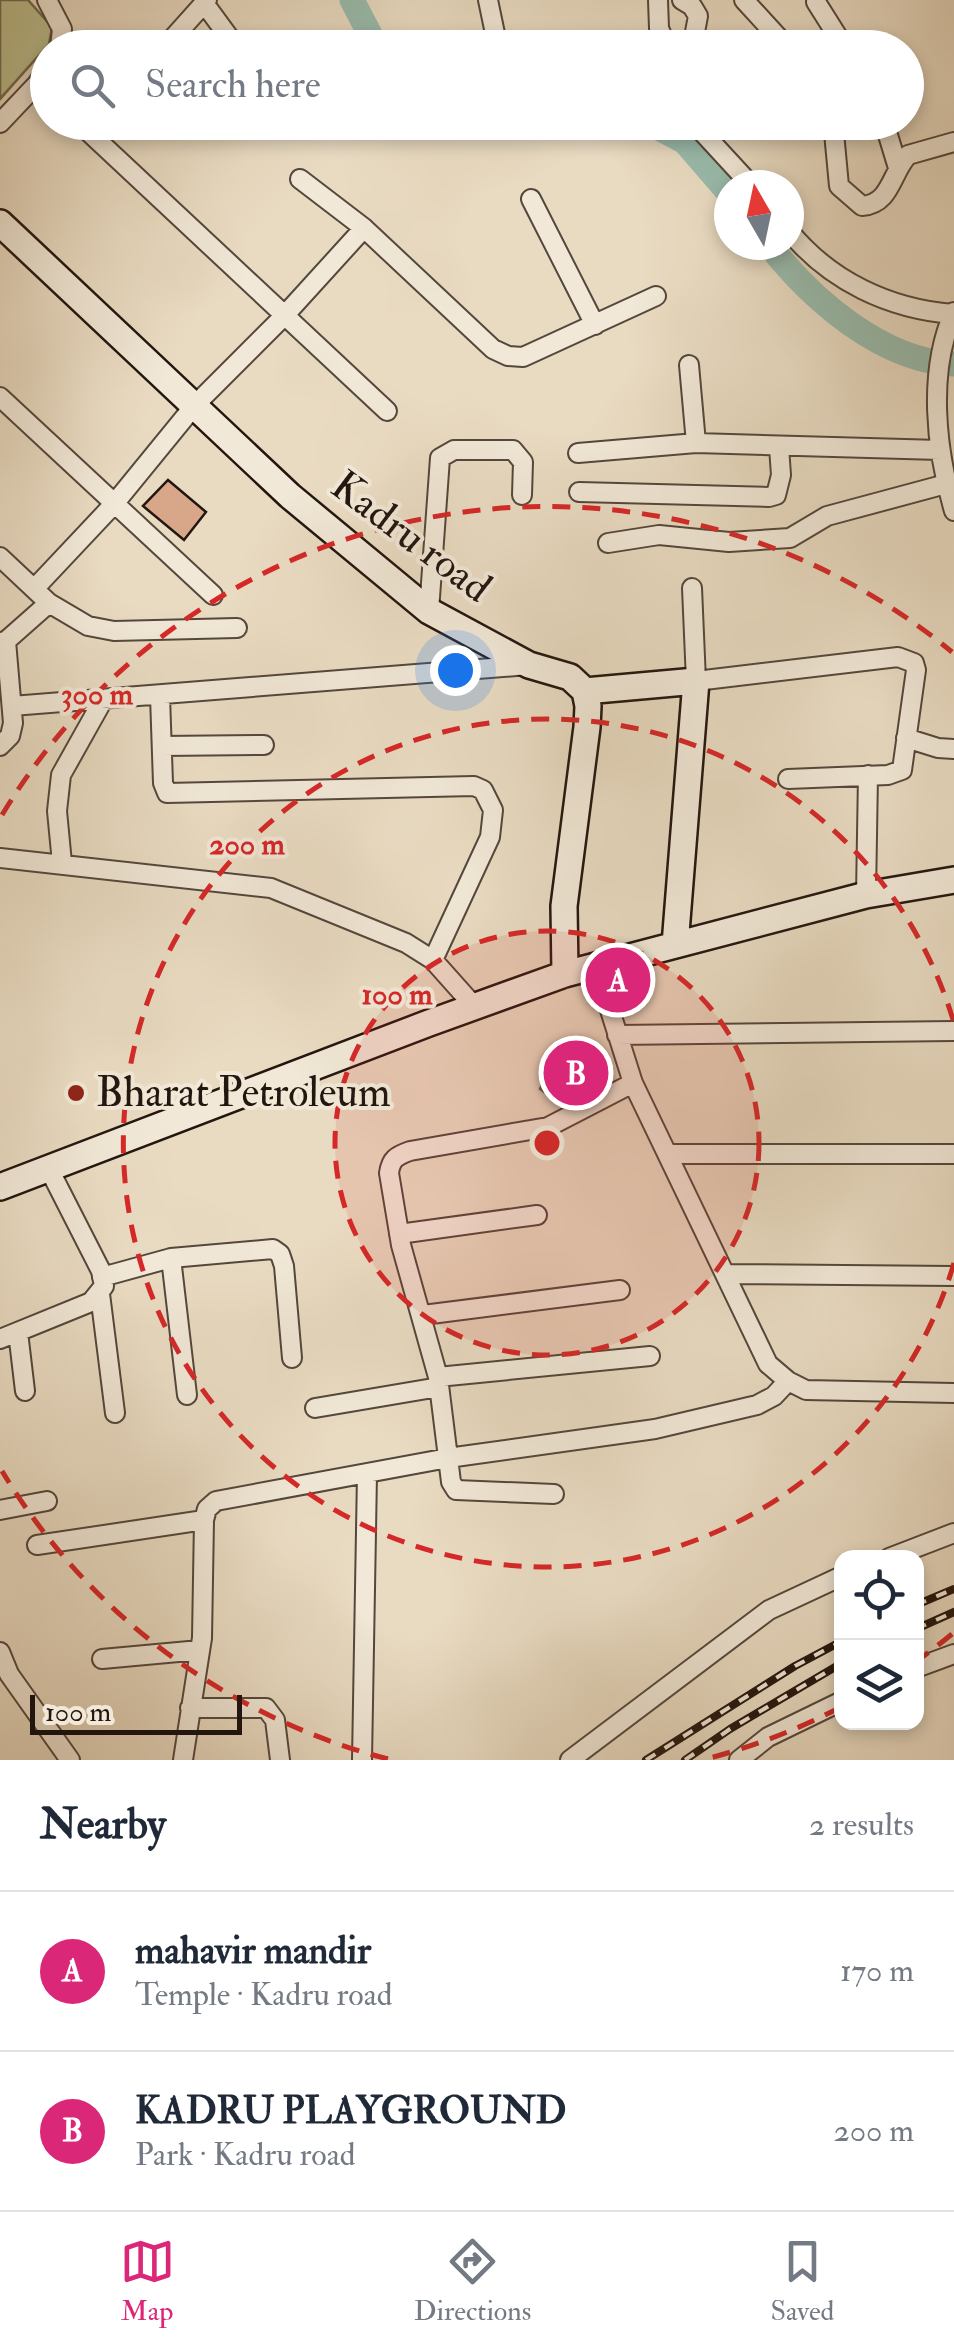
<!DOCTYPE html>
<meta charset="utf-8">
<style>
:root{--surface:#fff;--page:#f6f6f7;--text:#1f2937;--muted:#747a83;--line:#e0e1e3;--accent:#db2777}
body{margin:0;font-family:"IM FELL Double Pica",serif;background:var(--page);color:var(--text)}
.controls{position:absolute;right:30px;bottom:30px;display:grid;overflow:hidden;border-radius:20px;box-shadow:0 5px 15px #0003}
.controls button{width:90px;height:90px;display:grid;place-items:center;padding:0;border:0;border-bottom:2px solid var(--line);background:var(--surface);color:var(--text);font:50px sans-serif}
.compass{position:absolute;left:714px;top:170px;width:90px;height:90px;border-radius:50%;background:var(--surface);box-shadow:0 5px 15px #0003;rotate:351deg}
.scale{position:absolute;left:30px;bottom:25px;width:212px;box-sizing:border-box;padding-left:10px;border:5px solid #23160f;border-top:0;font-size:28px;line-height:35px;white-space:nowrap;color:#23160f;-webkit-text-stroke:8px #f1e8d7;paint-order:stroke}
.you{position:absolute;left:455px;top:670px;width:35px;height:35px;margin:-25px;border:8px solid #fff;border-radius:50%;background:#1a73e8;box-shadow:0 0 0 15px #1a73e833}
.badge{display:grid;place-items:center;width:65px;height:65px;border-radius:50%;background:var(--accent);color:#fff;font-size:32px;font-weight:700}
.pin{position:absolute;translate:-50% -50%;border:5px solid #fff;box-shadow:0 2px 10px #0006}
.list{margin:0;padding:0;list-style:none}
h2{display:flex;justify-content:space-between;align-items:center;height:130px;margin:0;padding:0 40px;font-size:42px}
h2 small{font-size:32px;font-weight:400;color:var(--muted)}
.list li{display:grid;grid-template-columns:65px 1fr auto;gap:30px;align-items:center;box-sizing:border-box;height:160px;padding:0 40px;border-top:2px solid var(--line)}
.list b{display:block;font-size:38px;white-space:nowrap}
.list p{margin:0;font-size:32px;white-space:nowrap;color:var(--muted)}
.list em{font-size:32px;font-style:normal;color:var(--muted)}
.icon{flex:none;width:55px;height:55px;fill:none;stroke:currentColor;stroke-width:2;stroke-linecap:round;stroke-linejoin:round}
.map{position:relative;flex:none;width:954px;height:1760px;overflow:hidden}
.search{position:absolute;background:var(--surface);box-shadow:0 5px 15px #0003;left:30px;right:30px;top:30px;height:110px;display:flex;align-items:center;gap:25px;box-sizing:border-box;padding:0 35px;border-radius:55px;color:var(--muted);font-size:38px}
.sheet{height:450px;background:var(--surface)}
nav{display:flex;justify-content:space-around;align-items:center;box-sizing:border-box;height:140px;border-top:2px solid var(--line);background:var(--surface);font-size:28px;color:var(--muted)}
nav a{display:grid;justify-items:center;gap:5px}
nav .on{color:var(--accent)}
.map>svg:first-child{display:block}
.green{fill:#bcbe8f;stroke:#706a4f;stroke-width:2.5}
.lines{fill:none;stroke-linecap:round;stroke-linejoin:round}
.river{stroke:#99bcad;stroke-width:25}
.building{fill:#d8a688;stroke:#23160f;stroke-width:2.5}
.street-casing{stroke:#54473c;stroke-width:22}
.secondary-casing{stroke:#23160f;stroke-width:30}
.street{stroke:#f1e8d7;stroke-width:18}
.secondary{stroke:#f1e8d7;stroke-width:25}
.rail-casing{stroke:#23160f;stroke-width:8}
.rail{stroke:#f1e8d7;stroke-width:4;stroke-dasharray:11;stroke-linecap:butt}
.ring{fill:none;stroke:#d62828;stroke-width:5;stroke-dasharray:18 12}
.poi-dot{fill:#8f2418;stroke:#f1e8d7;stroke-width:4}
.labels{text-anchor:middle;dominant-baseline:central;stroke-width:8;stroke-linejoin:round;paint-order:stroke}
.street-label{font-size:42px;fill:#23160f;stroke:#f1e8d7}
.poi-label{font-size:42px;fill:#23160f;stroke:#f1e8d7;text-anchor:start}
.centre{fill:#d62828;stroke:#f1e8d7;stroke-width:5}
.ring-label{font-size:30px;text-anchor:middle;font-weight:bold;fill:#d62828;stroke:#f1e8d7;stroke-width:8;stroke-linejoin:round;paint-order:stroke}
</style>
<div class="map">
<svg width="954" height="1760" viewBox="0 0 954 1760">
<rect width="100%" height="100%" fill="#e9dbc2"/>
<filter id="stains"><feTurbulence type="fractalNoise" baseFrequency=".002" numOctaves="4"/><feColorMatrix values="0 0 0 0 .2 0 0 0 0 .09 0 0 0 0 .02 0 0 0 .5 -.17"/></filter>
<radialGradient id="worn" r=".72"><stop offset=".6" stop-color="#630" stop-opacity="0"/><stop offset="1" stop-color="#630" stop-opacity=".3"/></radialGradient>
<!-- green -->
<path class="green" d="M 0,0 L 28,0 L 52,27 L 49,44 L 0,99 Z
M 582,1049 L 613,1083 L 564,1107 L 540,1089 L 553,1063 Z"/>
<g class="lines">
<!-- river -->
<path class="river" d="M 352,0 L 377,48
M 647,122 L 685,142 L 729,193
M 769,245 C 812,300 882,361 954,364"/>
</g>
<!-- building -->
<path class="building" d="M 168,480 L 206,512 L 184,540 L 143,506 Z"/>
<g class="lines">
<defs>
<path id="street" d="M 47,0 L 62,29 L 60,48
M 488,0 L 498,48
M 658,0 L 659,28 L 667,48
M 682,0 L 692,6 L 698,16 L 692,48
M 744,0 L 788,48
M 816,2 L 845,48
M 204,3 L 237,48
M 164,48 L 207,0
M 78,122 L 387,411
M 693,122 L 751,185
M 833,122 L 839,186 L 862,206 C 891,204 891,173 908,155 L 954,142
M 884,122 L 898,168
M 0,123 L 37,84 L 48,68
M 300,179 L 364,228 L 493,349 L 508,356 L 523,357 L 656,296
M 531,199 L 595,325
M 789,231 C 830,281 889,309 953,314
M 954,312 C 927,372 936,450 954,511
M 689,365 L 696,443
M 0,397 L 213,595
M 578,453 L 696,443 L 940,450
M 579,492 L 769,497 L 776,495 L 781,475 L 779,447
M 608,543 L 659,535 L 729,542 L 790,538 L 827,516 L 946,484
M 0,557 L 49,603 L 6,641 L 0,642
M 692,588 L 696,681 L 898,657 L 914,663 L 916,670 L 902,770 L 888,775 L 788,779
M 34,589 L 114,504 L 194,406 L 284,316 L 364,228
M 49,603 L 88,626 L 114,631 L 237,628
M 429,611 L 440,458 L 454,450 L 513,450 L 523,462 L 522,495
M 160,696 L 163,783 L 167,793 L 474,786 L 483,790 L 493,810 L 490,837 L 433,960
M 12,706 L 529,665
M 906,738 L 938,748 L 954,749
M 0,746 L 10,736 L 13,723 L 6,641
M 162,746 L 264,745
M 0,858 L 271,888 L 406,943 L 433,960 L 474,1006
M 62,863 L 57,811 L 61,775 L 103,700
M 866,895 L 868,775
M 596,966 L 633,1083 L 768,1364 L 788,1381 L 806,1390 L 954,1393
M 617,1035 L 954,1031
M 667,1154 L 954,1154
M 399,1234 L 537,1215
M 171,1258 L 187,1395
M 727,1274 L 954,1276
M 102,1277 L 171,1258 L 273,1249 L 280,1254 L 284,1266 L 292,1358
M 100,1294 L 115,1413
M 423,1315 L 620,1290
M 18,1332 L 25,1391
M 0,1339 L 91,1302 L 104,1286 L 101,1271 L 48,1167
M 438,1377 L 650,1356
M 315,1408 L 439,1387
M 554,1494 L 456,1490 L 451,1482 L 438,1377 L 401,1245 L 389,1173 C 391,1159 396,1156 410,1151 L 548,1127 L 633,1083
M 0,1510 L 47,1501
M 37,1545 L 204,1520
M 889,1558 L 954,1533
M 0,1652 L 9,1674 L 70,1760
M 102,1659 L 200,1650
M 916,1668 L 954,1654
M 190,1708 L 266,1708 L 275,1720 L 280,1760
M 183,1760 L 202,1638 L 204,1520 L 207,1509 L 216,1501 L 448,1458 L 655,1429 L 757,1405 L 774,1396 L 788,1381
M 362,1760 L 367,1474
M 570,1760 L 769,1610 L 842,1576
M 739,1760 L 768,1737 L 842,1701"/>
<path id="secondary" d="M 0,223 L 290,496 L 429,611 L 529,665 L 570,677 L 585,691 L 588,706 L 587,727 L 564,906 L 565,974
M 585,691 L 696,681 L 675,945
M 0,1187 L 429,1023 L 565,974 L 866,895 L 954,880"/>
</defs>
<!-- street casing -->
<use href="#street" class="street-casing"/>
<!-- secondary casing -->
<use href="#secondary" class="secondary-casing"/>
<!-- street -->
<use href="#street" class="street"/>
<!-- secondary -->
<use href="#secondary" class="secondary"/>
<defs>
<path id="rail" d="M 916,1605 L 954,1589
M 916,1629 L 954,1612
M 646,1760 L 795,1666 L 842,1641
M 685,1760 L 730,1729 L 842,1663"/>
</defs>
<!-- rail casing -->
<use href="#rail" class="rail-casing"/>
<!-- rail -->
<use href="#rail" class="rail"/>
</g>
<!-- distance rings -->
<circle cx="547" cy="1143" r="212" fill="#d62828" fill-opacity=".12"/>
<g class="ring">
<circle cx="547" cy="1143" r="212"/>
<path d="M954 1263A424 424 0 1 1 954 1023"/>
<path d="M952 1634A636 636 0 0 1 921 1658M841 1707A636 636 0 0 1 706 1759M388 1759A636 636 0 0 1 2 1471M2 815A636 636 0 0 1 952 652"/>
</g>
<!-- markers -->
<circle class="poi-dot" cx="76" cy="1093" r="10"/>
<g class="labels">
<!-- street labels -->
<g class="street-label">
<text transform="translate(411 537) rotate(37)">Kadru road</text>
</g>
<!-- poi labels -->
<g class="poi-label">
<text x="96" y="1093">Bharat Petroleum</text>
</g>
</g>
<circle cx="547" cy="1143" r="15" class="centre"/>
<g class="ring-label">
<text x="97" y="704">300 m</text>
<text x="247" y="854">200 m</text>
<text x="397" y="1004">100 m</text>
</g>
<rect width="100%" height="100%" filter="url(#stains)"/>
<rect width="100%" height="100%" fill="url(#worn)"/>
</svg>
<div class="controls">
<button><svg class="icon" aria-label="locate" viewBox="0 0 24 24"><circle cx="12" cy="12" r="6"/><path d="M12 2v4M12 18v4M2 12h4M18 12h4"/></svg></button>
<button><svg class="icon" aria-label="layers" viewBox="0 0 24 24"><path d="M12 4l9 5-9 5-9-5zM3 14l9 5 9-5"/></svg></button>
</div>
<svg class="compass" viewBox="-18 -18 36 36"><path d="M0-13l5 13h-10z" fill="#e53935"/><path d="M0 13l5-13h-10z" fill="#747a83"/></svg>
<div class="scale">100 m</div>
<div class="you"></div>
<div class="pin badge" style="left:618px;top:980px">A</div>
<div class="pin badge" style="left:576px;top:1073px">B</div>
<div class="search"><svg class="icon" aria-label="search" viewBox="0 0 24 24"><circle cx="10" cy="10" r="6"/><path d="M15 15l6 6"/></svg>Search here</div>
</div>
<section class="sheet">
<h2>Nearby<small>2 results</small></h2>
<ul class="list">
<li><span class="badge">A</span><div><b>mahavir mandir</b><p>Temple · Kadru road</p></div><em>170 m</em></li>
<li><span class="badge">B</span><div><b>KADRU PLAYGROUND</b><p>Park · Kadru road</p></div><em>200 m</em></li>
</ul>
</section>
<nav>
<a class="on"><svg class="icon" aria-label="map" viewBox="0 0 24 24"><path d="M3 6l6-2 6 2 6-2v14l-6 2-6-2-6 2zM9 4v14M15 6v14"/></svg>Map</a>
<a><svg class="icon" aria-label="directions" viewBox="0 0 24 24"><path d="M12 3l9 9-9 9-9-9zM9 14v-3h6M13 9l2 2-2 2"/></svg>Directions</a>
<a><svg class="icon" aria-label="saved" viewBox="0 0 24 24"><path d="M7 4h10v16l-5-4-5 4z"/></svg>Saved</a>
</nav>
